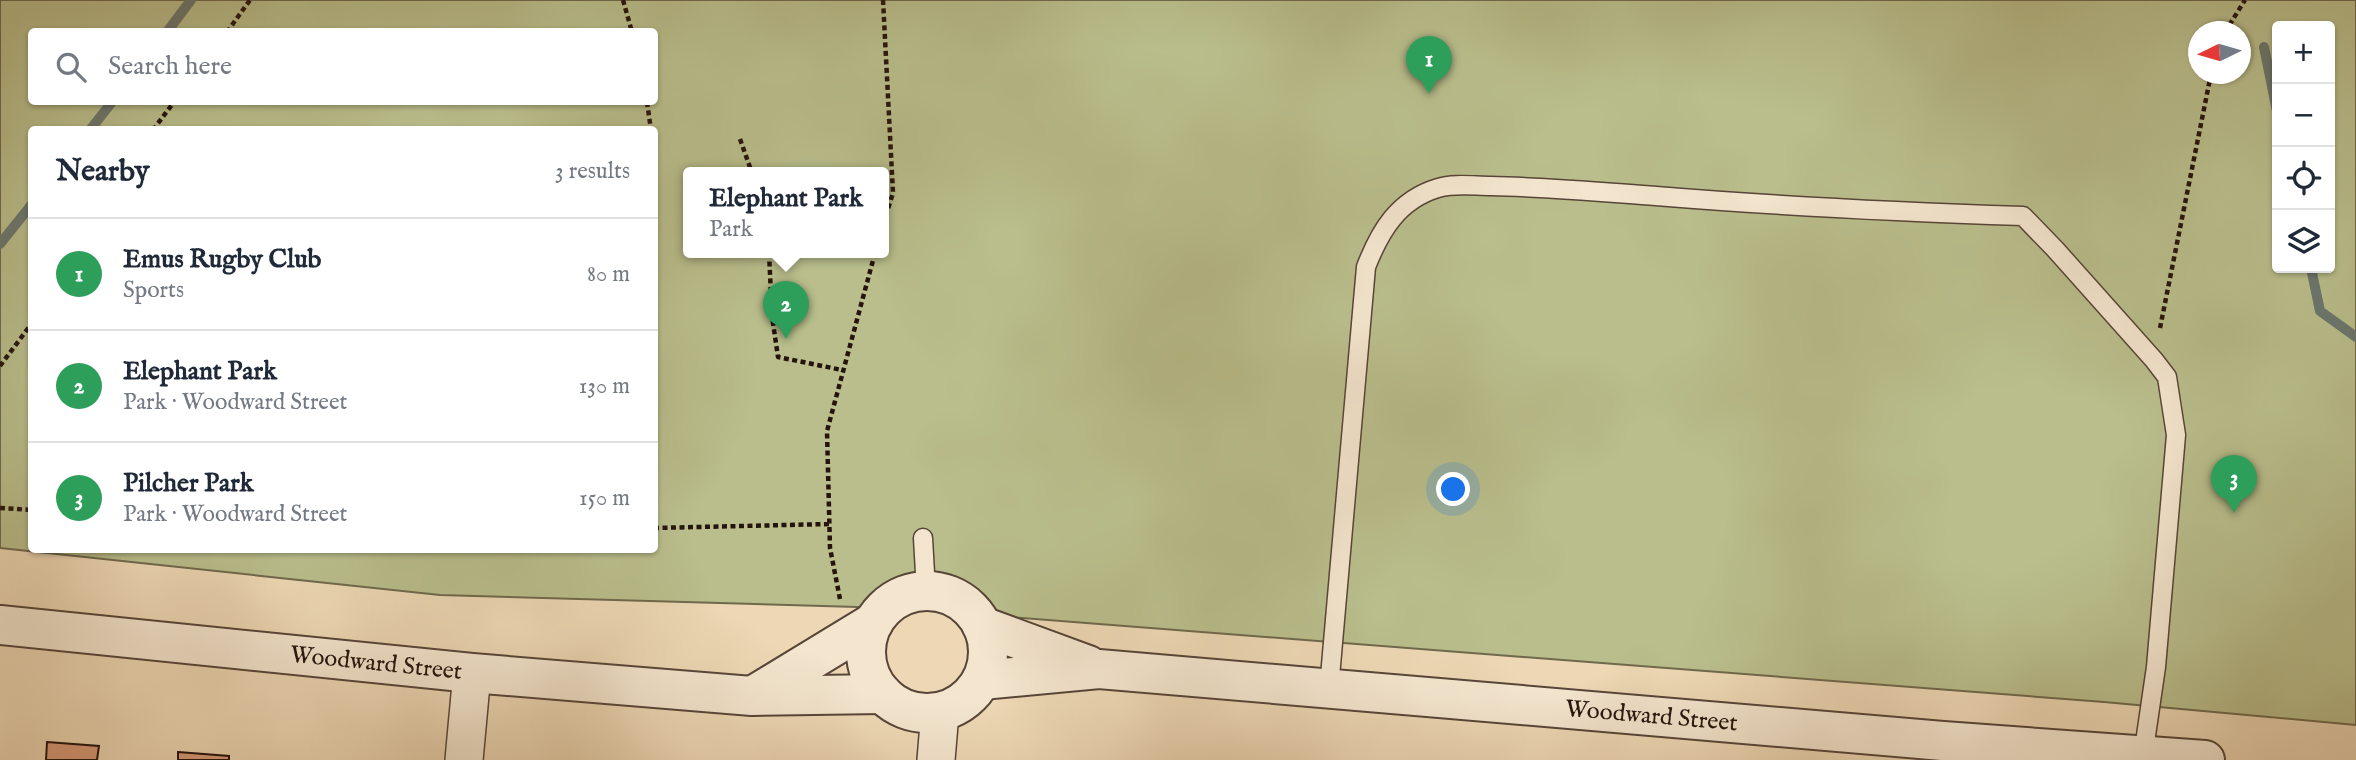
<!DOCTYPE html>
<meta charset="utf-8">
<style>
:root{--surface:#fff;--page:#f6f6f7;--text:#1f2937;--muted:#747a83;--line:#e0e1e3;--accent:#d93025}
body{margin:0;font-family:"IM FELL English",serif;background:var(--page);color:var(--text)}
.controls{position:absolute;right:21px;top:21px;display:grid;overflow:hidden;border-radius:7px;box-shadow:0 2px 5px #0004}
.controls button{width:63px;height:63px;display:grid;place-items:center;padding:0;border:0;border-bottom:2px solid var(--line);background:var(--surface);color:var(--text);font:35px sans-serif}
.compass{position:absolute;left:2188px;top:21px;width:63px;height:63px;border-radius:50%;background:var(--surface);box-shadow:0 2px 5px #0004;rotate:265deg}
.you{position:absolute;left:1454px;top:490px;width:24px;height:24px;margin:-18px;border:5px solid #fff;border-radius:50%;background:#1a73e8;box-shadow:0 0 0 10px #1a73e833}
.badge{display:grid;place-items:center;width:46px;height:46px;border-radius:50%;background:var(--accent);color:#fff;font-size:23px;font-weight:700}
.pin{position:absolute;translate:-50% -58px;filter:drop-shadow(0 2px 4px #0008)}
.pin::after{content:'';position:absolute;top:37px;width:24px;height:21px;background:inherit;clip-path:polygon(0 0,100% 0,50% 100%)}
.popup{position:absolute;left:683px;top:167px;width:206px;height:91px;box-sizing:border-box;display:grid;place-content:center;border-radius:7px;background:var(--surface);filter:drop-shadow(0 2px 5px #0005);font-size:23px;white-space:nowrap;color:var(--muted)}
.popup b{font-size:26px;color:var(--text)}
.popup::after{content:'';position:absolute;left:50%;top:100%;margin-left:-14px;border:14px solid transparent;border-top-color:var(--surface)}
.list{margin:0;padding:0;list-style:none}
h2{display:flex;justify-content:space-between;align-items:center;height:91px;margin:0;padding:0 28px;font-size:30px}
h2 small{font-size:23px;font-weight:400;color:var(--muted)}
.list li{display:grid;grid-template-columns:46px 1fr auto;gap:21px;align-items:center;box-sizing:border-box;height:112px;padding:0 28px;border-top:2px solid var(--line)}
.list b{display:block;font-size:26px;white-space:nowrap}
.list p{margin:0;font-size:23px;white-space:nowrap;color:var(--muted)}
.list em{font-size:23px;font-style:normal;color:var(--muted)}
.icon{flex:none;width:38px;height:38px;fill:none;stroke:currentColor;stroke-width:2;stroke-linecap:round;stroke-linejoin:round}
.map{position:relative;flex:none;width:2356px;height:760px;overflow:hidden}
.search{position:absolute;background:var(--surface);box-shadow:0 2px 5px #0004;left:28px;top:28px;width:630px;height:77px;display:flex;align-items:center;gap:18px;box-sizing:border-box;padding:0 24px;border-radius:7px;color:var(--muted);font-size:26px}
.panel{position:absolute;background:var(--surface);box-shadow:0 2px 5px #0004;left:28px;top:126px;width:630px;height:427px;border-radius:7px}
.map>svg:first-child{display:block}
.green{fill:#b9be8c;stroke:#6f694d;stroke-width:2;fill-rule:evenodd}
.lines{fill:none;stroke-linecap:round;stroke-linejoin:round}
.stream{stroke:#6b776f;stroke-width:10}
.building{fill:#d69a79;stroke:#25140e;stroke-width:2}
.service-casing{stroke:#574538;stroke-width:21}
.minor-casing{stroke:#574538;stroke-width:40}
.tertiary-casing{stroke:#574538;stroke-width:42}
.path{stroke:#25140e;stroke-width:4.5;stroke-dasharray:5 3.5;stroke-linecap:butt}
.service{stroke:#f3e5ce;stroke-width:18}
.minor{stroke:#f3e5ce;stroke-width:37}
.tertiary{stroke:#f3e5ce;stroke-width:38}
.labels{text-anchor:middle;dominant-baseline:central;stroke-width:7;stroke-linejoin:round;paint-order:stroke}
.street-label{font-size:24px;fill:#25140e;stroke:#f3e5ce}
</style>
<div class="map">
<svg width="2356" height="760" viewBox="0 0 2356 760">
<rect width="100%" height="100%" fill="#edd7b4"/>
<filter id="stains"><feTurbulence type="fractalNoise" baseFrequency=".00286" numOctaves="4"/><feColorMatrix values="0 0 0 0 .2 0 0 0 0 .09 0 0 0 0 .02 0 0 0 .5 -.17"/></filter>
<radialGradient id="worn" r=".72"><stop offset=".6" stop-color="#630" stop-opacity="0"/><stop offset="1" stop-color="#630" stop-opacity=".3"/></radialGradient>
<!-- green -->
<path class="green" d="M 0,0 L 2356,0 L 2356,725 L 2104,702 L 892,608 L 440,595 L 0,548 ZM 2277,26 L 2330,26 L 2330,268 L 2277,268 ZM 32,32 L 654,32 L 654,102 L 32,102 ZM 2198,32 L 2240,32 L 2240,74 L 2198,74 ZM 32,130 L 654,130 L 654,550 L 32,550 ZM 688,173 L 884,173 L 884,253 L 688,253 Z"/>
<g class="lines">
<!-- stream -->
<path class="stream" d="M 167,32 L 191,0
M 2264,47 L 2277,111
M 90,130 L 112,102
M 0,244 L 32,204
M 2311,268 L 2320,311 L 2356,337"/>
</g>
<!-- building -->
<path class="building" d="M 47,742 L 99,746 L 97,760 L 46,760 Z
M 178,752 L 229,756 L 229,760 L 178,760 Z"/>
<g class="lines">
<defs>
<path id="service" d="M 923,538 L 926,591
M 1329,688 L 1366,267 C 1380,231 1398,200 1438,188 C 1454,183 1474,186 1491,186 C 1546,187 1601,192 1656,196 C 1778,206 1900,212 2023,216 L 2055,249 L 2154,360 L 2167,377 L 2176,435 L 2156,667 L 2143,756"/>
<path id="minor" d="M 464,760 L 472,673
M 936,760 L 940,712"/>
<g id="tertiary">
<circle cx="927" cy="652" r="61"/>
<path id="s1" d="M 0,625 L 472,673 L 752,696 L 883,694"/>
<path d="M 982,626 L 1088,665"/>
<path id="s2" d="M 982,680 L 1099,669 L 1943,741 L 2205,760"/>
<path d="M 754,695 L 874,622"/>
</g>
</defs>
<!-- service casing -->
<use href="#service" class="service-casing"/>
<!-- minor casing -->
<use href="#minor" class="minor-casing"/>
<!-- tertiary casing -->
<use href="#tertiary" class="tertiary-casing"/>
<!-- path -->
<path class="path" d="M 623,0 L 632,32
M 883,0 L 893,193 L 884,221
M 227,32 L 250,0
M 2225,32 L 2245,0
M 647,102 L 651,130
M 153,130 L 174,102
M 740,139 L 752,173
M 769,253 L 772,316 L 778,357 L 842,370
M 2160,328 L 2211,74
M 0,366 L 32,323
M 0,508 L 32,510
M 654,528 L 830,524
M 840,599 L 830,548 L 827,431 L 875,253"/>
<!-- service -->
<use href="#service" class="service"/>
<!-- minor -->
<use href="#minor" class="minor"/>
<!-- tertiary -->
<use href="#tertiary" class="tertiary"/>
</g>
<g class="labels">
<!-- street labels -->
<g class="street-label">
<text stroke="none"><textPath href="#s1" startOffset="378">Woodward Street</textPath></text>
<text stroke="none"><textPath href="#s2" startOffset="672">Woodward Street</textPath></text>
</g>
</g>
<rect width="100%" height="100%" filter="url(#stains)"/>
<rect width="100%" height="100%" fill="url(#worn)"/>
</svg>
<div class="controls">
<button>+</button>
<button>−</button>
<button><svg class="icon" aria-label="locate" viewBox="0 0 24 24"><circle cx="12" cy="12" r="6"/><path d="M12 2v4M12 18v4M2 12h4M18 12h4"/></svg></button>
<button><svg class="icon" aria-label="layers" viewBox="0 0 24 24"><path d="M12 4l9 5-9 5-9-5zM3 14l9 5 9-5"/></svg></button>
</div>
<svg class="compass" viewBox="-18 -18 36 36"><path d="M0-13l5 13h-10z" fill="#e53935"/><path d="M0 13l5-13h-10z" fill="#747a83"/></svg>
<div class="you"></div>
<div class="pin badge" style="left:1429px;top:94px;background:#2e9e5b">1</div>
<div class="pin badge" style="left:786px;top:339px;background:#2e9e5b">2</div>
<div class="popup"><b>Elephant Park</b>Park</div>
<div class="pin badge" style="left:2234px;top:513px;background:#2e9e5b">3</div>
<div class="search"><svg class="icon" aria-label="search" viewBox="0 0 24 24"><circle cx="10" cy="10" r="6"/><path d="M15 15l6 6"/></svg>Search here</div>
<section class="panel">
<h2>Nearby<small>3 results</small></h2>
<ul class="list">
<li><span class="badge" style="background:#2e9e5b">1</span><div><b>Emus Rugby Club</b><p>Sports</p></div><em>80 m</em></li>
<li><span class="badge" style="background:#2e9e5b">2</span><div><b>Elephant Park</b><p>Park · Woodward Street</p></div><em>130 m</em></li>
<li><span class="badge" style="background:#2e9e5b">3</span><div><b>Pilcher Park</b><p>Park · Woodward Street</p></div><em>150 m</em></li>
</ul>
</section>
</div>
